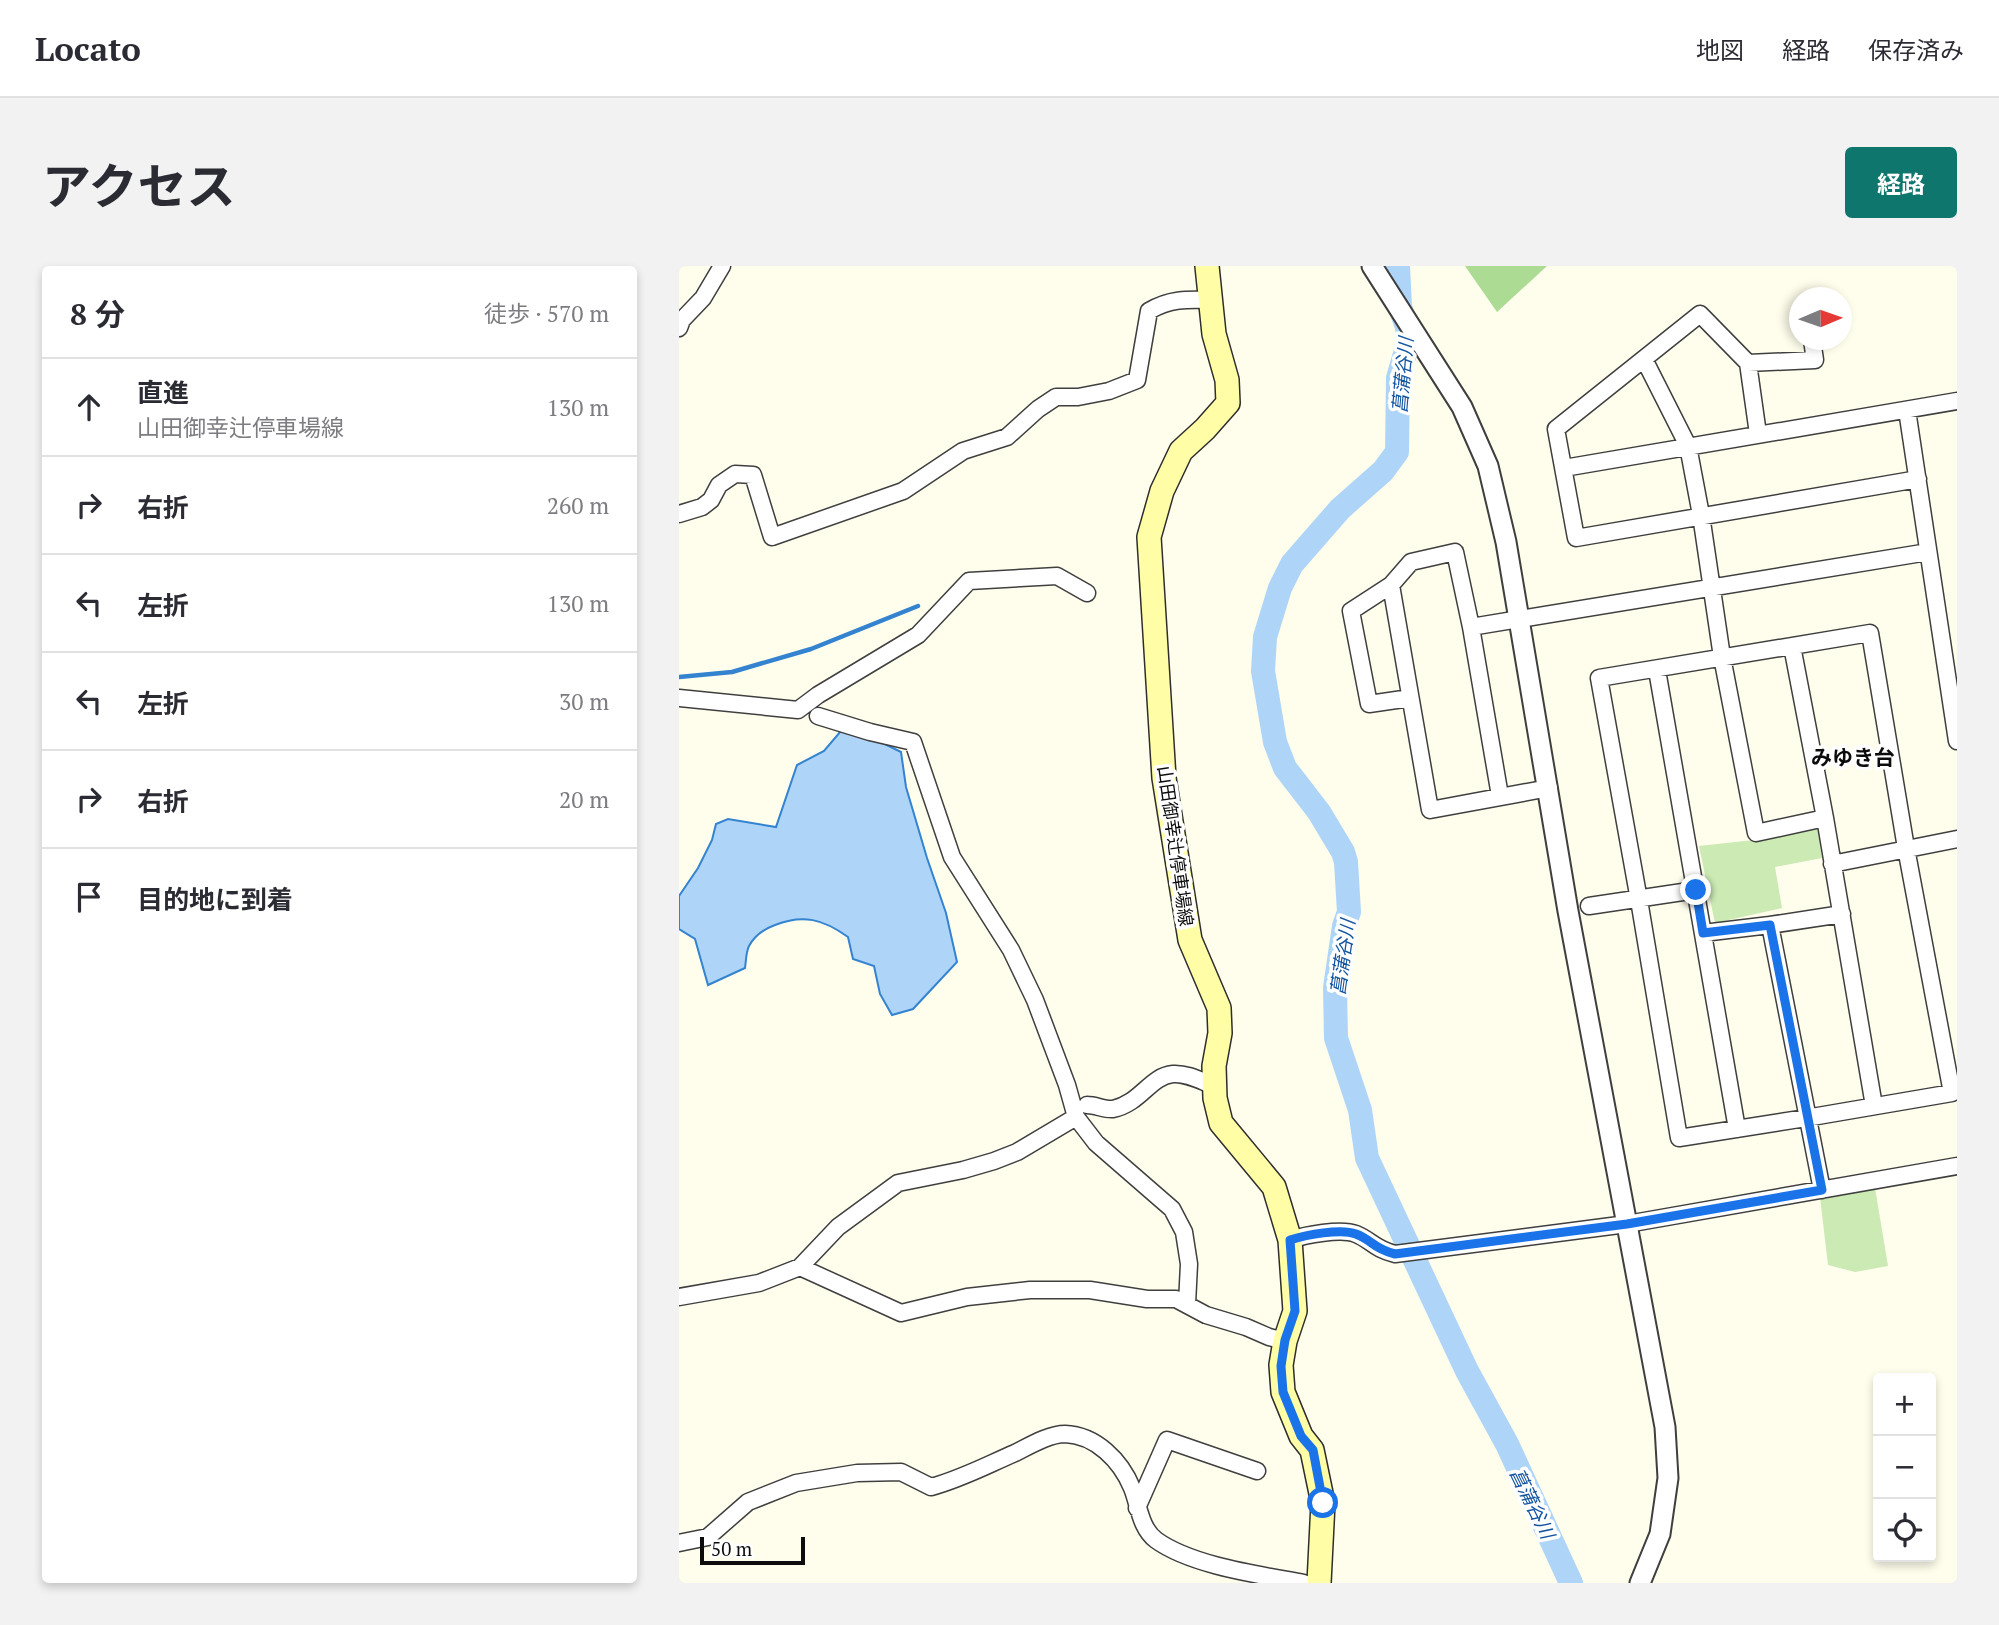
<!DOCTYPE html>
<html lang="ja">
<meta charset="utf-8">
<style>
:root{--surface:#fff;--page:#f2f2f3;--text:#2b2b33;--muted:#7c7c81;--line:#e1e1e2;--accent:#0f766e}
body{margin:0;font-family:"PT Serif","Noto Sans JP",serif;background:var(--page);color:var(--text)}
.controls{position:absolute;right:21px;bottom:21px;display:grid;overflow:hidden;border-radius:7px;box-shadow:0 4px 10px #0003}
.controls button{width:63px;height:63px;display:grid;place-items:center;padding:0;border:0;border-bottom:2px solid var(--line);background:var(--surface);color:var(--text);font:35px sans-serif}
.compass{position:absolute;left:1110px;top:21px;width:63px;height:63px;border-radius:50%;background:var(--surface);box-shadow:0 4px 10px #0003;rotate:88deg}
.scale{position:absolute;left:21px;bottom:18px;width:105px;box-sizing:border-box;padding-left:7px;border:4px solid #0c0c0c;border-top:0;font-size:19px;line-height:24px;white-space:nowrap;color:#0c0c0c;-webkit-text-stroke:5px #fff;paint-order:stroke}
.stop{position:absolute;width:21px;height:21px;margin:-16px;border:5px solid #1a73e8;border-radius:50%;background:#fff}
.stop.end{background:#1a73e8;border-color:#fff;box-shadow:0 2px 7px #0008}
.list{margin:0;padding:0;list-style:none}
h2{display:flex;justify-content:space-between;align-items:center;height:91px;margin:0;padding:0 28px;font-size:30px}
h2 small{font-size:23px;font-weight:400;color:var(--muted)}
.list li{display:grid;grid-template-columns:46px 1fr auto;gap:21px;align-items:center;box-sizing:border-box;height:98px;padding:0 28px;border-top:2px solid var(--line)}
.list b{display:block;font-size:26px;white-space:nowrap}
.list p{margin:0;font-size:23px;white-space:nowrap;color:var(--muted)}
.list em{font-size:23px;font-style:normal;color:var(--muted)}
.icon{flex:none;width:38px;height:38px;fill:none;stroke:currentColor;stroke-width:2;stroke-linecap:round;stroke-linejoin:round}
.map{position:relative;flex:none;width:1278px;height:1317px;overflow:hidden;border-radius:7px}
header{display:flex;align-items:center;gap:42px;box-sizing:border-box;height:98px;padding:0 35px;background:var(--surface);border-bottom:2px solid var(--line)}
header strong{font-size:33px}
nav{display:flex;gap:38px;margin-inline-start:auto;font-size:24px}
.intro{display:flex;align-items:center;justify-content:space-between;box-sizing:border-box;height:168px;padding:0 42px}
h1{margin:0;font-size:49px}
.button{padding:18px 32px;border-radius:7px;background:var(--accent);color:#fff;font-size:24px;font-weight:700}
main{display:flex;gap:42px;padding:0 42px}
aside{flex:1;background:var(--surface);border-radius:7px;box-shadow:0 4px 10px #0003}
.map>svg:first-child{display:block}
.green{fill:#cbeab4}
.forest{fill:#acdb93}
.water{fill:#aed5f8;stroke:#3483d0;stroke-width:2}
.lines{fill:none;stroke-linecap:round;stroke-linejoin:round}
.stream{stroke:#3483d0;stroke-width:4.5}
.river{stroke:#aed5f8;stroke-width:24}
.minor-casing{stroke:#3f3f3f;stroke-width:19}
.tertiary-casing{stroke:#3f3f3f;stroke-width:23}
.secondary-casing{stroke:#2e2e2e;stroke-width:26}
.minor{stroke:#fff;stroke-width:16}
.tertiary{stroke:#fff;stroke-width:19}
.secondary{stroke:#fffea6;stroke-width:23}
.route{stroke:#1a73e8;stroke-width:9}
.labels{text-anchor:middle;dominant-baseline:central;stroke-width:7;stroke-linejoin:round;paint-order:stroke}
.street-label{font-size:18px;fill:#0c0c0c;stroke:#fff}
.water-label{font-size:19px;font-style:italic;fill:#1355a0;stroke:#fff}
.quarter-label{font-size:21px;font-weight:bold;fill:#0c0c0c;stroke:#fff}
</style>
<header>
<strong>Locato</strong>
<nav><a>地図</a><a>経路</a><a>保存済み</a></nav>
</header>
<div class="intro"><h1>アクセス</h1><a class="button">経路</a></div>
<main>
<aside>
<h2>8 分<small>徒歩 · 570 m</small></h2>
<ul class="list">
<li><svg class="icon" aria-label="ahead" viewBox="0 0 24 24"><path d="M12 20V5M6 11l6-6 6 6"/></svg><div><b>直進</b><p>山田御幸辻停車場線</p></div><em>130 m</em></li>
<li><svg class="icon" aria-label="right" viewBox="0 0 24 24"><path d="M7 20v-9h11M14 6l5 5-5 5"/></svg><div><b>右折</b></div><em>260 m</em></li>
<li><svg class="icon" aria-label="left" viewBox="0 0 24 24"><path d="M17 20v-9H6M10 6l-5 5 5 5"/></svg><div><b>左折</b></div><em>130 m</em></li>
<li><svg class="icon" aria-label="left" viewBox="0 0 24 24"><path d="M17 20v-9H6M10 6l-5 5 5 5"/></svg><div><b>左折</b></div><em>30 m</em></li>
<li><svg class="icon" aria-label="right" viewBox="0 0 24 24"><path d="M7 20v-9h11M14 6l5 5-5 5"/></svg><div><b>右折</b></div><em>20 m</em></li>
<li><svg class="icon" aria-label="arrive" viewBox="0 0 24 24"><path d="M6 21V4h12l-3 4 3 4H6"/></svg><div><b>目的地に到着</b></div></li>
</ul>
</aside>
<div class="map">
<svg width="1278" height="1317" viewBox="0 0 1278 1317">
<rect width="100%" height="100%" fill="#fffdeb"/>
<!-- green -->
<path class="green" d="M 1138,560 L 1143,592 L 1096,601 L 1103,642 L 1036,657 L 1020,580 L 1084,573 Z
M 1196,922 L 1209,1000 L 1176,1006 L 1149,999 L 1141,931 Z"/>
<!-- forest -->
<path class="forest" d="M 786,0 L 868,0 L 818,46 Z"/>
<!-- water -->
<path class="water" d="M 167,459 L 222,486 L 227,521 L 248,592 L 267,647 L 278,696 L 234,743 L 213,749 L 201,728 L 195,700 L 174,693 L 169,671 C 144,653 124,648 96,659 C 85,663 76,669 70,680 C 67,686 67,695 66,702 L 29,719 L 16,673 L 0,663 L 0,630 L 19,602 L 33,574 L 37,558 L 49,553 L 97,561 L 118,499 L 145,485 Z"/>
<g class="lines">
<!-- stream -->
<path class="stream" d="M 0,411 L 53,406 L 132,383 L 239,340"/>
<!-- river -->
<path class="river" d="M 719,0 L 721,41 L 728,61 L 729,78 L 719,112 L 718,186 L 704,205 L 661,243 L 613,298 L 601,322 L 586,371 L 584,405 L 596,476 L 606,502 L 640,546 L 664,586 L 667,596 L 670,646 L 665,660 L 656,722 L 657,772 L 681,844 L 688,892 L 788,1105 L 828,1178 L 892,1317"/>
<defs>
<path id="minor" d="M 0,62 L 3,54 L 24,32 L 43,0
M 965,93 L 1009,180 L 1022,249 L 1043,391 L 1077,567 L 1146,552
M 1069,97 L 1136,94 L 1133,74
M 1228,144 L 1278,475
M 1079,168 L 1069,97 L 1021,48 L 877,163 L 897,272 L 1239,213
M 885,202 L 1278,135
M 0,248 L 23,241 L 32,234 L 40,219 L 56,208 L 74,209 L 93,271 L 224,225 L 284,185 L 328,171 L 359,143 L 377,131 L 399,131 L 430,125 L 458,114 L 470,45 C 490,33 508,33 531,34
M 712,319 L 751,544 L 870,522
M 792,361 L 1249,286
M 1191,367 L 1227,582 L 1273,827 L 1127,852 L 1000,872 L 960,634 L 920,412 Z
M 1113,380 L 1146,552 L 1195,840
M 978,404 L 1058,863
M 0,432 L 119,444 L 139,429 L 239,369 L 290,315 L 378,310 L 408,327
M 731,432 L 690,438 L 672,345 L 712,319 L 732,296 L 776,286 L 792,361 L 821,530
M 139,450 L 191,466 L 234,476 L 273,591 L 332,684 L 356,734 L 388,819 L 397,851 L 417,877 L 493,943 L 505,966 L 510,998 L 508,1038
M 1153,598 L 1278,573
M 910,640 L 1017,624
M 1024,667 L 1091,659
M 408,839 C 417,839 426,844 434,843 C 462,837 471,810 494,808 C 508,807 522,815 535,820
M 1143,924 L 1091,659 L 1163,648
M 611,974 C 626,969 662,962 677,968 C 692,974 695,983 716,988 L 948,958 L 1278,900
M 121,1001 L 222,1047 L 288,1031 L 351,1024 L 411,1024 L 468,1033 L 497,1033 L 527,1049 L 567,1061 L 590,1071 L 606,1075
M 0,1031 L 80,1017 L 121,1001 L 159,961 L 219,917 L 284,904 L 315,895 L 338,886 L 397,851
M 458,1242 L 488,1174 L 578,1205
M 0,1277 L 29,1271 L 69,1236 L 117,1217 L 178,1207 L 222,1206 L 252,1221 C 282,1213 308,1199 336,1187 C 350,1180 370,1168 386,1168 C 417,1169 442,1195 453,1222 C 460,1239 461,1262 477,1274 C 513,1300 582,1309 625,1317"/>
<path id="tertiary" d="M 693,0 L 783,141 L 809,200 L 827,276 L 889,645 L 986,1161 L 989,1212 L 981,1268 L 961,1317"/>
<path id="secondary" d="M 528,0 L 535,68 L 548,114 L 549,137 L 526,163 L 502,185 L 483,225 L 470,271 L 485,512 L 511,674 L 540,742 L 541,767 L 535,800 L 536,832 L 542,857 L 595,921 L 611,974 L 616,1045 L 606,1075 L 602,1099 L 604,1126 L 622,1170 L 633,1184 L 644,1237 L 640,1317"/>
</defs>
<!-- minor casing -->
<use href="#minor" class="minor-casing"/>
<!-- tertiary casing -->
<use href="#tertiary" class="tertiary-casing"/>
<!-- secondary casing -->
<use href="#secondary" class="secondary-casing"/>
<!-- minor -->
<use href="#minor" class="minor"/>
<!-- tertiary -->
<use href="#tertiary" class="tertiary"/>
<!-- secondary -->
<use href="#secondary" class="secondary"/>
</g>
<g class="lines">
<!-- route -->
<path class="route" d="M 644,1237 L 634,1184 L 622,1170 L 604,1126 L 602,1100 L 606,1074 L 616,1045 L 611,974 C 627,969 662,962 677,968 C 693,974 695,983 716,988 L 948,958 L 1143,924 L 1091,659 L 1024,667 L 1017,624"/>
</g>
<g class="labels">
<!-- street labels -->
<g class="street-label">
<text transform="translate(497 580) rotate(82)">山田御幸辻停車場線</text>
</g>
<!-- water labels -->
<g class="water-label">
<text transform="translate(723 109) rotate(-85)">菖蒲谷川</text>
<text transform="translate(663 691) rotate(-82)">菖蒲谷川</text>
<text transform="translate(854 1237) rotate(64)">菖蒲谷川</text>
</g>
<!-- quarter labels -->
<g class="quarter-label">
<text x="1174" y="491">みゆき台</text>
</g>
</g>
</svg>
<div class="controls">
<button>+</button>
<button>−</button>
<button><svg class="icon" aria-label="locate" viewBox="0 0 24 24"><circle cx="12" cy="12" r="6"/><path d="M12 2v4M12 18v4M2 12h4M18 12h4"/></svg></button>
</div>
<svg class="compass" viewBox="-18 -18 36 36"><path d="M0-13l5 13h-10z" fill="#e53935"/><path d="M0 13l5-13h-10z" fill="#7c7c81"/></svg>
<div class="scale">50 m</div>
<div class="stop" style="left:644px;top:1237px"></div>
<div class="stop end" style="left:1017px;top:624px"></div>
</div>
</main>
